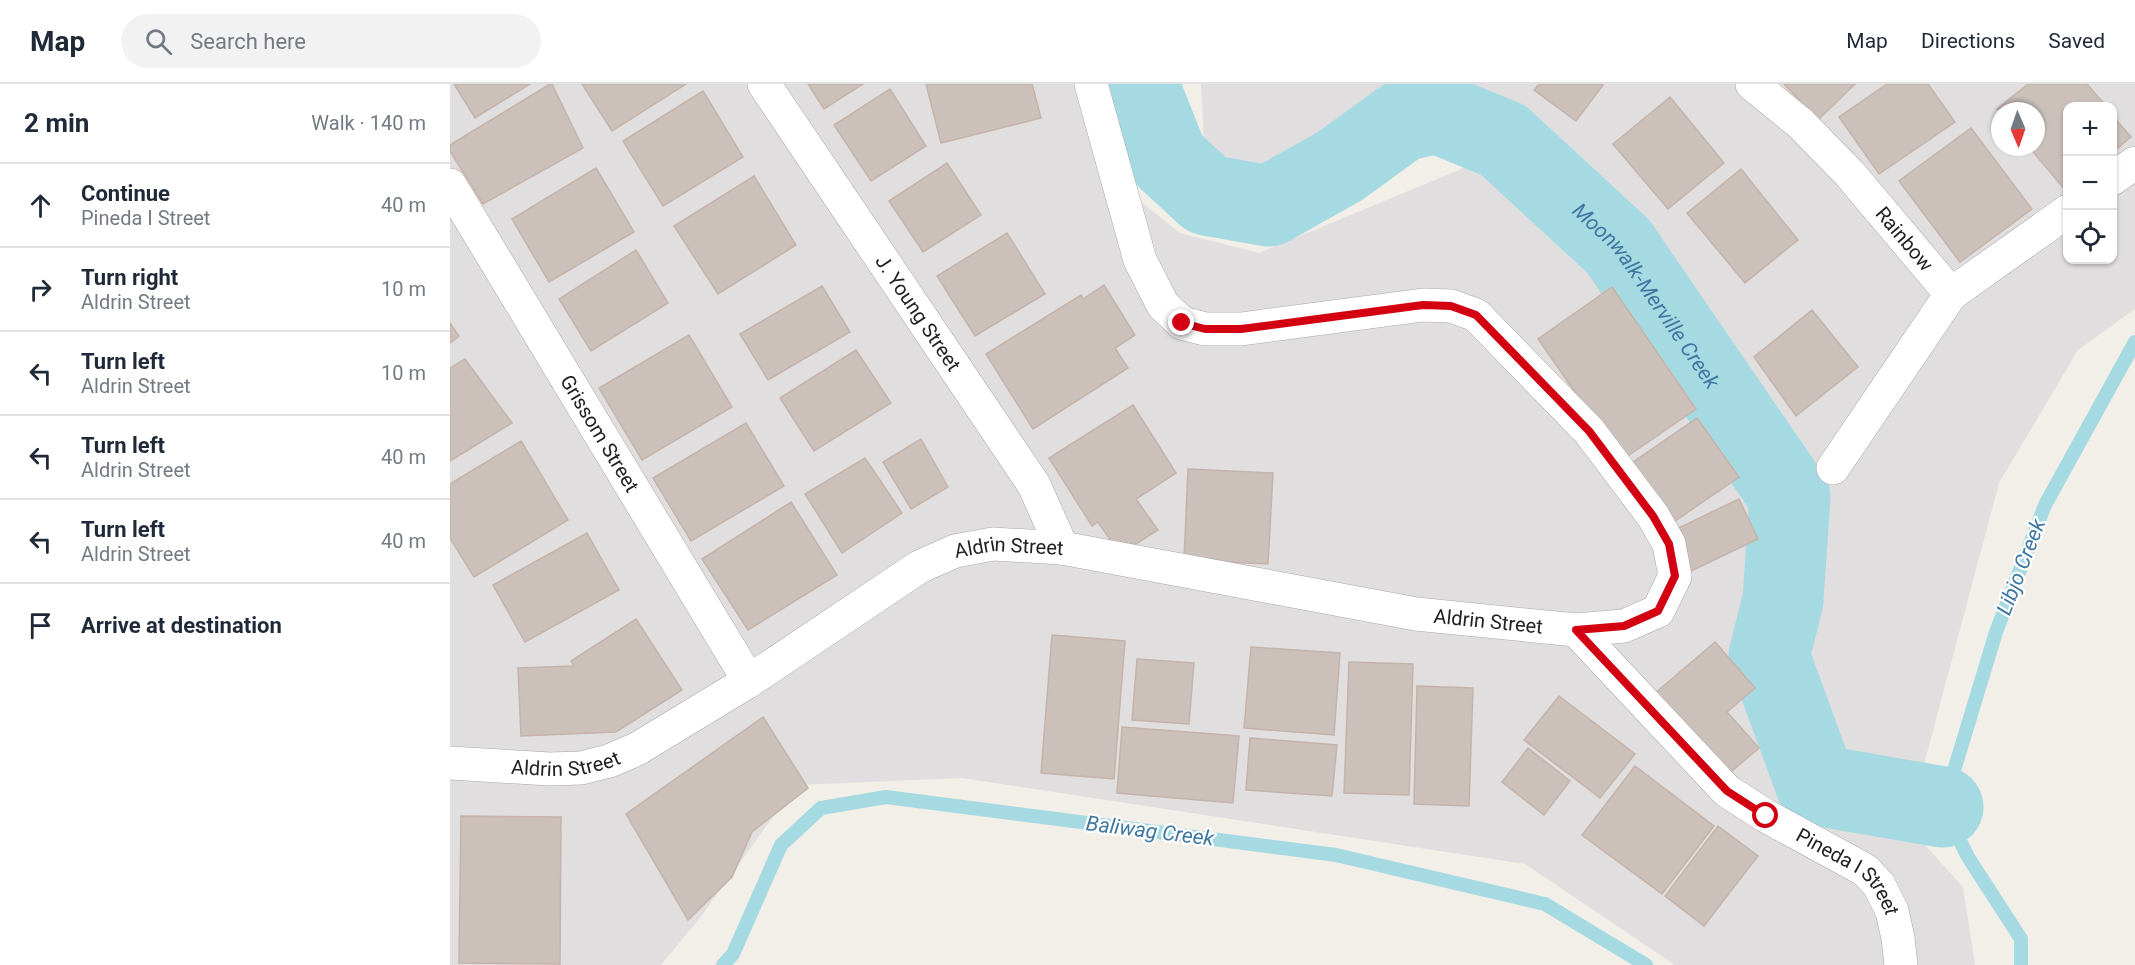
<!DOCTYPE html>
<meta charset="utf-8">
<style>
:root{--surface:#fff;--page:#f2f2f3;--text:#1f2937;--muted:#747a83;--line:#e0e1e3}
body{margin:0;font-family:Roboto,sans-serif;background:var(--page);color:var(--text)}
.controls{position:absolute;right:18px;top:18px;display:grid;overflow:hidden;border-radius:12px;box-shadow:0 2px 4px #0004}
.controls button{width:54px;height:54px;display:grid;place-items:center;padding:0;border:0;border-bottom:2px solid var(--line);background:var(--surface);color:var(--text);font:30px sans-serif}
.compass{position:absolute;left:1541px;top:18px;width:54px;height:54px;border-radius:50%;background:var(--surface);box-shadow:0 2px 4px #0004;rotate:178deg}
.stop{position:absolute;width:18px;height:18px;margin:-14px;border:4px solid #d30012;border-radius:50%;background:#fff}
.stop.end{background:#d30012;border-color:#fff;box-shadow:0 2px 6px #0008}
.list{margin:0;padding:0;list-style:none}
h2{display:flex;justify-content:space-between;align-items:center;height:78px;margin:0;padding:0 24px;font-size:26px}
h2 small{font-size:20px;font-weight:400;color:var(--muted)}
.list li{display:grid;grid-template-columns:39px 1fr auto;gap:18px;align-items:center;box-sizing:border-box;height:84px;padding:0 24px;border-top:2px solid var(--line)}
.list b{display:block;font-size:22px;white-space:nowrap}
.list p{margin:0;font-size:20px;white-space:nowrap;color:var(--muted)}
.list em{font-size:20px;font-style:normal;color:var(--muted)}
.icon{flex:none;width:33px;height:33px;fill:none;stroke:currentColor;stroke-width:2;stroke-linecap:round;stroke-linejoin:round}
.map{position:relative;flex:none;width:1685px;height:881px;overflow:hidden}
header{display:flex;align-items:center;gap:36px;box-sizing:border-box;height:84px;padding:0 30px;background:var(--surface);border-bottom:2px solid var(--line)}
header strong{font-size:28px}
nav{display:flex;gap:33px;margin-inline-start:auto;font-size:21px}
.search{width:420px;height:54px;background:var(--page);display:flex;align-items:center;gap:15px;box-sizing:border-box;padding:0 21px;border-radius:33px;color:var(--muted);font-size:22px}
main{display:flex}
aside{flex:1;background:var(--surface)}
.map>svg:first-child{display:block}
.residential{fill:#e0dedf;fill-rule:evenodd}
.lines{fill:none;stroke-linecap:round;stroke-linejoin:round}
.stream{stroke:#a6dae2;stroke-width:14}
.river{stroke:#a6dae2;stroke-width:81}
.building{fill:#cbc0ba;stroke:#c5b3a9;stroke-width:1.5}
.minor-casing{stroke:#a9a9a9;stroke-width:34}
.minor{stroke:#fff;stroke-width:33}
.route{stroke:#d30012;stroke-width:8}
.labels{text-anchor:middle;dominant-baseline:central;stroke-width:4.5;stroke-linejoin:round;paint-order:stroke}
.street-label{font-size:20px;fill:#222;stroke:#fff}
.water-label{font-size:21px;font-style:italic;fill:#3e77a0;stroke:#fff}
</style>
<header>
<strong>Map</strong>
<div class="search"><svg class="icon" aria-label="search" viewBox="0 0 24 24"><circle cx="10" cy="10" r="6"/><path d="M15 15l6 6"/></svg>Search here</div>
<nav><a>Map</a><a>Directions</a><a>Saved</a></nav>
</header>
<main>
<aside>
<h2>2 min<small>Walk · 140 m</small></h2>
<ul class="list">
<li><svg class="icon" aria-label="ahead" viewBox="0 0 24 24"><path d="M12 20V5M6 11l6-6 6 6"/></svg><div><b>Continue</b><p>Pineda I Street</p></div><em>40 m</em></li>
<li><svg class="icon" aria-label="right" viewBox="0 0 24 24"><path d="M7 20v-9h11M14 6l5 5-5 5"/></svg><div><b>Turn right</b><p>Aldrin Street</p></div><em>10 m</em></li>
<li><svg class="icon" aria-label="left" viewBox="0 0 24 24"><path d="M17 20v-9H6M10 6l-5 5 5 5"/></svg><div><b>Turn left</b><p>Aldrin Street</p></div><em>10 m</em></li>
<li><svg class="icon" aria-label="left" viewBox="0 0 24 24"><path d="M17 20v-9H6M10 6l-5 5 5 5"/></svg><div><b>Turn left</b><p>Aldrin Street</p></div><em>40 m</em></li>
<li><svg class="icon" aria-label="left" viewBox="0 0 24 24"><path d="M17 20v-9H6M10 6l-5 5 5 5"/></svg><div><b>Turn left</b><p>Aldrin Street</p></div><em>40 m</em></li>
<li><svg class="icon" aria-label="arrive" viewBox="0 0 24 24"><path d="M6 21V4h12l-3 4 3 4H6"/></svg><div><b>Arrive at destination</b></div></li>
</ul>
</aside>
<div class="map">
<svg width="1685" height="881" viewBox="0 0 1685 881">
<rect width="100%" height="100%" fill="#f2eee8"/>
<!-- residential -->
<path class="residential" d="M 0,0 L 659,0 L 681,110 L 730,149 L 809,169 L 1028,78 L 1168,182 L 1324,406 L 1305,562 L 1317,639 L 1363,720 L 1475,761 L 1513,803 L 1525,881 L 1225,881 L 1075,780 L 512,694 L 346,701 L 249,835 L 211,881 L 0,881 Z
M 751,0 L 1685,0 L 1685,225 L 1628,266 L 1549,399 L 1473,684 L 1387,673 L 1345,604 L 1350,400 L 1153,111 L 1072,44 L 974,15 L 800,108 L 756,98 ZM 1618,22 L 1662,22 L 1662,176 L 1618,176 ZM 1550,27 L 1586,27 L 1586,63 L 1550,63 Z"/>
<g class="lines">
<!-- stream -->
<path class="stream" d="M 273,881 L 283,870 L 331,761 L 371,724 L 436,713 L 886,771 L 1095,820 L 1196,881
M 1571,881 L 1571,855 L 1518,773 L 1493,723 L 1546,548 L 1595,421 L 1685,258"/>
<!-- river -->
<path class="river" id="s1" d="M 688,0 L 718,75 L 757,111 L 819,122 L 890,82 L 952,37 L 987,29 L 1053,56 L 1168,162 L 1340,413 L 1333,516 L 1319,572 L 1366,701 L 1493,723"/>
</g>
<!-- building -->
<path class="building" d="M 4,0 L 80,0 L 25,34 Z
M 100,0 L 102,0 L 133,64 L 33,120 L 0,67 L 0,61 Z
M 132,0 L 236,0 L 162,47 Z
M 358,0 L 413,0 L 374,25 Z
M 476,0 L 582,0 L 591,34 L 491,59 Z
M 1089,0 L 1151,0 L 1153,1 L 1126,37 L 1084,6 Z
M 1334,0 L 1405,0 L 1368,36 Z
M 1437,0 L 1478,0 L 1505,38 L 1429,90 L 1389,33 Z
M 1578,0 L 1637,0 L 1656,22 L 1618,22 L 1616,107 L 1579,63 L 1586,63 L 1586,27 L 1550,28 L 1547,25 Z
M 440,5 L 476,62 L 421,97 L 384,41 Z
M 253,7 L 293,73 L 213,122 L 173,57 Z
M 1220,13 L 1274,79 L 1218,125 L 1163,60 Z
M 1662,31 L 1681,53 L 1662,69 Z
M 1521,44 L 1582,125 L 1510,178 L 1449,97 Z
M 497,79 L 531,131 L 473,168 L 439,117 Z
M 146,84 L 184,148 L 99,198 L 62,135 Z
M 1291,85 L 1348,156 L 1295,199 L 1237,129 Z
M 304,92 L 346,161 L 268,210 L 224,142 Z
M 557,149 L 595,210 L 525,252 L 487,192 Z
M 186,166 L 218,219 L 141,267 L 109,215 Z
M 654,201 L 685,251 L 665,264 L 678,284 L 583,345 L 536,270 L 631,211 L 633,215 Z
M 372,202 L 400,248 L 318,296 L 290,250 Z
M 1162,203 L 1246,325 L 1172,376 L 1088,255 Z
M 1362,226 L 1408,283 L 1346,332 L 1304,273 Z
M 0,239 L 9,252 L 0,259 Z
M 239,251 L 282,323 L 192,376 L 149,304 Z
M 406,266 L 441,319 L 364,367 L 330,314 Z
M 15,275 L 62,339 L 0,377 L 0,284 Z
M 683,321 L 726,389 L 686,415 L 708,446 L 670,470 L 648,438 L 642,442 L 599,374 Z
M 1247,334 L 1289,393 L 1215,444 L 1173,385 Z
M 296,339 L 334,402 L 241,457 L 203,394 Z
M 471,355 L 498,403 L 461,425 L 433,378 Z
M 71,357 L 118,436 L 24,493 L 0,454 L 0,400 Z
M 415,374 L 452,429 L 392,469 L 355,410 Z
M 738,385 L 823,389 L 818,480 L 734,476 Z
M 1289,415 L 1308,455 L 1235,490 L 1216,450 Z
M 341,418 L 387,491 L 298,546 L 252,475 Z
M 137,449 L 169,506 L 75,558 L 43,501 Z
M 186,535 L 232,606 L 166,648 L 71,652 L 68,584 L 124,582 L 121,577 Z
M 602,551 L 675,557 L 664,695 L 591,689 Z
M 1265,558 L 1305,604 L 1277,628 L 1309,664 L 1275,693 L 1204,610 Z
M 801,563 L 890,569 L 884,651 L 794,644 Z
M 687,575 L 744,579 L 739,640 L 682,636 Z
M 899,578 L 963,580 L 959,711 L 894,709 Z
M 967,602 L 1023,604 L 1019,722 L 964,720 Z
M 1109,612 L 1185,670 L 1150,714 L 1074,656 Z
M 313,633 L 358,704 L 302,748 L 282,793 L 238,836 L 176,730 Z
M 672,643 L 789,652 L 783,719 L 667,709 Z
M 800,654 L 887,661 L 882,712 L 796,706 Z
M 1078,664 L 1120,697 L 1094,731 L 1052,698 Z
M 1185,682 L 1264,742 L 1212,810 L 1132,751 Z
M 11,732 L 111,733 L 110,880 L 9,879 Z
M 1268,742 L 1308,772 L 1254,842 L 1215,812 Z"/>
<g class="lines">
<defs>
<g id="minor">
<path id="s2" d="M 314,0 L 584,401 L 612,464"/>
<path id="s3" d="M 1302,0 L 1350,39 L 1399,89 L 1501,210"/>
<path d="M 1662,95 L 1685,79"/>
<path id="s4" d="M 0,101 L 299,597"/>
<path d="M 1383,384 L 1501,210 L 1618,127"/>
<path id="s5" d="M 1126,546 L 1277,707 L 1316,732 L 1415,786 L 1429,801 L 1442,827 L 1448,854 L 1451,881"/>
<path id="s6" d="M 0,679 L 100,685 L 131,684 L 159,677 L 187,665 L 299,597 L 469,483 L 505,467 L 543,460 L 612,464 L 966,530 L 1126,546 L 1174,542 L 1208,527 L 1225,492 L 1219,460 L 1203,432 L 1139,347 L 1026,231 L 1001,222 L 973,221 L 791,245 L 755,245 L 732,239 L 713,221 L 690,176 L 641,0"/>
</g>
</defs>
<!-- minor casing -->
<use href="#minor" class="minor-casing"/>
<!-- minor -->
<use href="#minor" class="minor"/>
</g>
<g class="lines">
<!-- route -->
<path class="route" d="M 732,239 L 755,245 L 791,245 L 973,221 L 1001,222 L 1026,231 L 1139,347 L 1203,432 L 1219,460 L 1225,492 L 1208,527 L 1174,542 L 1126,546 L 1277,707 L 1316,732"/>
</g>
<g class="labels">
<!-- street labels -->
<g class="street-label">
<text stroke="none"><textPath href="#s3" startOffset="218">Rainbow</textPath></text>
<text stroke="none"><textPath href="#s2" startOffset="276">J. Young Street</textPath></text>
<text stroke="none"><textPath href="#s4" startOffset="290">Grissom Street</textPath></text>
<text stroke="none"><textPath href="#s6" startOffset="620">Aldrin Street</textPath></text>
<text stroke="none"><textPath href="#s6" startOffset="1106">Aldrin Street</textPath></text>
<text stroke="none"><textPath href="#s6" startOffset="116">Aldrin Street</textPath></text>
<text stroke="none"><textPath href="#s5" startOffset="368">Pineda I Street</textPath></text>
</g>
<!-- water labels -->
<g class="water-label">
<text stroke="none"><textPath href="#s1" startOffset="675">Moonwalk-Merville Creek</textPath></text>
<text transform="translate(1571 483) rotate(-69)">Libjo Creek</text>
<text transform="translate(700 747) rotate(7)">Baliwag Creek</text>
</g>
</g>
</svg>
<div class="controls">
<button>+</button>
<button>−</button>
<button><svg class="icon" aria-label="locate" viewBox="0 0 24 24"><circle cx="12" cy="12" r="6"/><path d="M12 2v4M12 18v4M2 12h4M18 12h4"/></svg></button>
</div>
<svg class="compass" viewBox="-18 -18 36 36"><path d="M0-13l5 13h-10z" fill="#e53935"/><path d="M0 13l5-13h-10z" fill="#747a83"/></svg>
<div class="stop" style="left:1316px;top:732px"></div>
<div class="stop end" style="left:732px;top:239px"></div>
</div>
</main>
